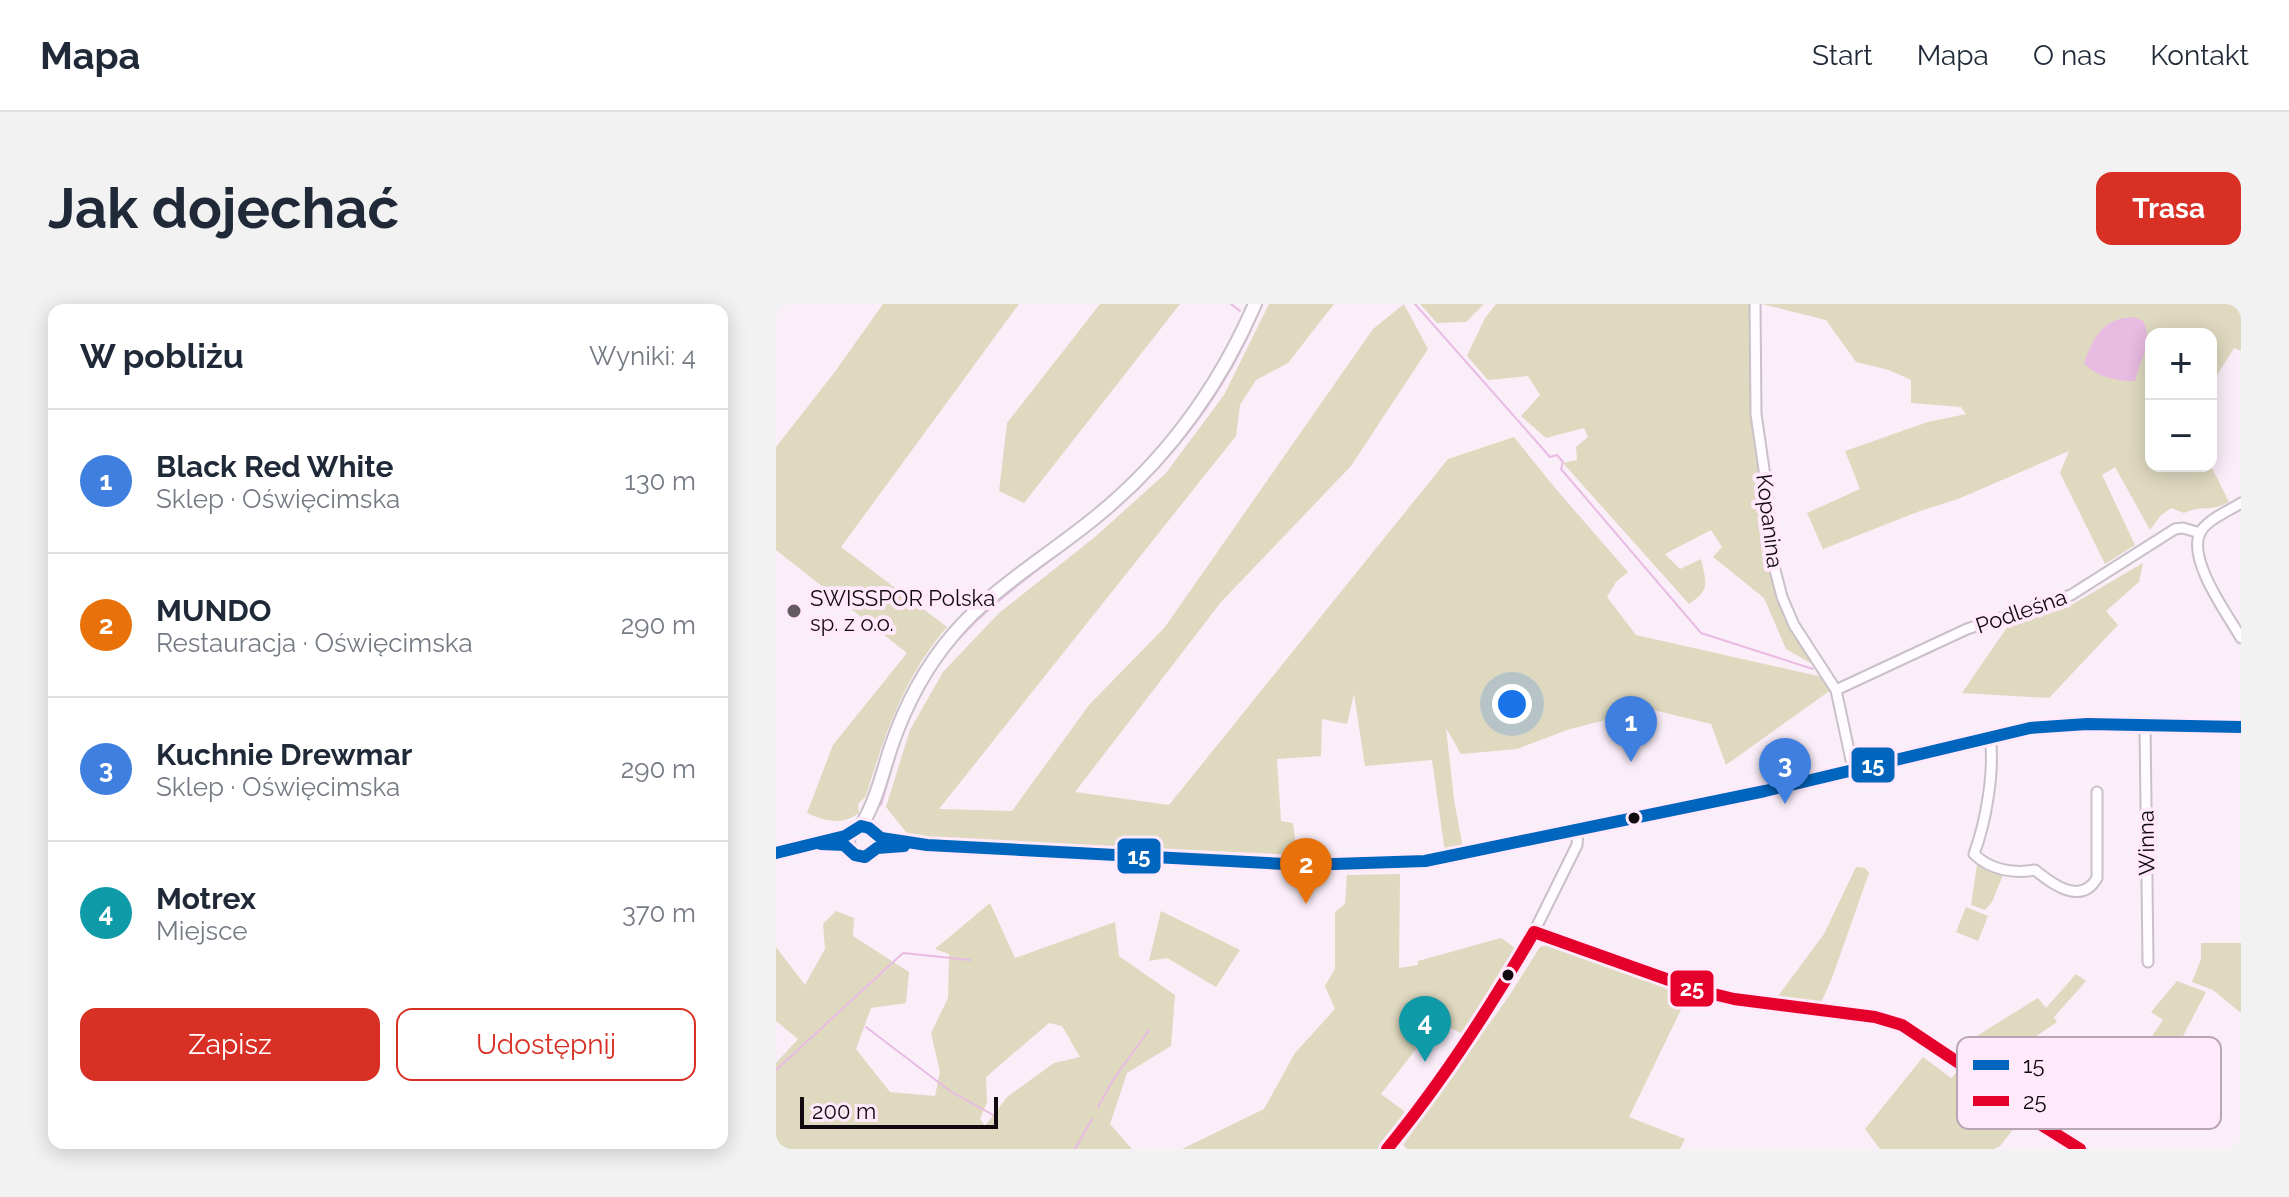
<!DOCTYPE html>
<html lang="pl">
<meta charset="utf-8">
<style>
:root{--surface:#fff;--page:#f2f2f3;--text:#1f2937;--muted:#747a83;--line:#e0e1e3;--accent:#d93025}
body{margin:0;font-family:Raleway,sans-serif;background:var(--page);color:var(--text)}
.controls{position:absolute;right:24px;top:24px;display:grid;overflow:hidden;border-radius:16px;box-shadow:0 4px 20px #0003}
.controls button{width:72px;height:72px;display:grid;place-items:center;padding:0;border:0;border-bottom:2px solid var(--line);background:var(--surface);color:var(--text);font:40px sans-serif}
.scale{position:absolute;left:24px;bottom:20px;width:198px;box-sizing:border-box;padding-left:8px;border:4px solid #120a11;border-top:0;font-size:22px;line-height:28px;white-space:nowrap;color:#120a11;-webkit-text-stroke:6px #ffe9fb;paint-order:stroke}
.you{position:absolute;left:736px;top:400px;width:28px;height:28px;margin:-20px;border:6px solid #fff;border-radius:50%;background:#1a73e8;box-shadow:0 0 0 12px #1a73e833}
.badge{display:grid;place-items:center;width:52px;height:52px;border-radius:50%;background:var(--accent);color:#fff;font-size:26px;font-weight:700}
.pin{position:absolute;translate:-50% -66px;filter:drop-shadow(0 2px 4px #0008)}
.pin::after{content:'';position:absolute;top:42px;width:28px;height:24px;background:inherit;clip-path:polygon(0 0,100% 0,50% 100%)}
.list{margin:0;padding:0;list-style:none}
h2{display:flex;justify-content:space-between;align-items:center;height:104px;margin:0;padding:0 32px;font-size:34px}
h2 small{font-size:26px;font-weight:400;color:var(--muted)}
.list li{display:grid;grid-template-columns:52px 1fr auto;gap:24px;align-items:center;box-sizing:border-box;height:144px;padding:0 32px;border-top:2px solid var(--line)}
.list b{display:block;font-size:30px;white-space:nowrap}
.list p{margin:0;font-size:26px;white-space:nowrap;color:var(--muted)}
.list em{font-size:26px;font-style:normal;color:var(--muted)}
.actions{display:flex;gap:16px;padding:24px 32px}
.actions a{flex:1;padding:18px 0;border:2px solid var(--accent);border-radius:16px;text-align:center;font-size:28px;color:var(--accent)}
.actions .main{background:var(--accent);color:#fff}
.map{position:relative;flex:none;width:1465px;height:845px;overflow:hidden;border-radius:16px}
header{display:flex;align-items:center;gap:48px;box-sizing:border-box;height:112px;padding:0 40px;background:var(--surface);border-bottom:2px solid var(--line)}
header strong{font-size:38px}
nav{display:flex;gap:44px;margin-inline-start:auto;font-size:28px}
.intro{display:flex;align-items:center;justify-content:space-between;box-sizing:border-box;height:192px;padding:0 48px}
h1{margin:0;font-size:56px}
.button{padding:20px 36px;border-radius:16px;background:var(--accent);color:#fff;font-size:28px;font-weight:700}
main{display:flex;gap:48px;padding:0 48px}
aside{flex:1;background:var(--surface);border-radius:16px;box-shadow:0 4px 20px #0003}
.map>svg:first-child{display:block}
.green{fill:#dfd9c0;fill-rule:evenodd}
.water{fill:#e8bbe2}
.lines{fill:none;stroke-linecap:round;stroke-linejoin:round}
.stream{stroke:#e8bbe2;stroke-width:2}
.minor-casing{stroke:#cac0c9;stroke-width:13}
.major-casing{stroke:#cac0c9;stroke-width:16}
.minor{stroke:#fefcfe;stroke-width:9}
.major{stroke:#fefcfe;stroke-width:12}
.bus-1-casing{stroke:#ffe9fb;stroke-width:18}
.bus-2-casing{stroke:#ffe9fb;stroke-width:18}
.bus-1{stroke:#0065bd;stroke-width:12}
.bus-2{stroke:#e4002b;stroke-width:12}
.poi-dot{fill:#635a62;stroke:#ffe9fb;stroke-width:3}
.bus-dot{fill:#120a11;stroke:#ffe9fb;stroke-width:3}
.labels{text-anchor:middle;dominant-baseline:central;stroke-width:8;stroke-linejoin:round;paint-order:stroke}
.street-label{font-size:22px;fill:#120a11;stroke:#ffe9fb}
.poi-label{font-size:22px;fill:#120a11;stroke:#ffe9fb;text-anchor:start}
.key{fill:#ffe9fb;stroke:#b8a6b5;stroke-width:2}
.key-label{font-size:22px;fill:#120a11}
.line-badge{stroke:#ffe9fb;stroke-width:3}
.badge-label{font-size:22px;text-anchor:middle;font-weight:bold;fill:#fff}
</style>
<header>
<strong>Mapa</strong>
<nav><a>Start</a><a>Mapa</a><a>O nas</a><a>Kontakt</a></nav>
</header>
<div class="intro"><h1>Jak dojechać</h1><a class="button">Trasa</a></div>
<main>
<aside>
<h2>W pobliżu<small>Wyniki: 4</small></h2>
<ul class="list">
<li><span class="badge" style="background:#3f7fe0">1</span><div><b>Black Red White</b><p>Sklep · Oświęcimska</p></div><em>130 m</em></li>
<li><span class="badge" style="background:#e8710a">2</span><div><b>MUNDO</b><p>Restauracja · Oświęcimska</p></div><em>290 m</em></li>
<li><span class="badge" style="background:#3f7fe0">3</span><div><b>Kuchnie Drewmar</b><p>Sklep · Oświęcimska</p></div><em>290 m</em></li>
<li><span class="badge" style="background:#0f9aa8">4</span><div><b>Motrex</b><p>Miejsce</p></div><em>370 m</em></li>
</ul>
<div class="actions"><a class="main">Zapisz</a><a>Udostępnij</a></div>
</aside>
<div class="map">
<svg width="1465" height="845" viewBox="0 0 1465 845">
<rect width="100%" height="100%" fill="#faeef8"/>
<!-- green -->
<path class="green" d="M 107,0 L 243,0 L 65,243 L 171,323 C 128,373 109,430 90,492 L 82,500 L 83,509 C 65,522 49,517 31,509 L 57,441 L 131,349 L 0,246 L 0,143 L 58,69 Z
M 324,0 L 404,0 L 248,199 L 223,187 L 231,119 Z
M 493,0 L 558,0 L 512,59 L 480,76 L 464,101 L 460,132 L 163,505 L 236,507 L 313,401 L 389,323 L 597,25 L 628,0 L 652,45 L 575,162 L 445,298 L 299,488 L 393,501 L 672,155 L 738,133 L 779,184 L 852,268 L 840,278 L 831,293 L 860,331 L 1051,374 L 1056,385 L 950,461 L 935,420 L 873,405 L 794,425 L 741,445 L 685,450 L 670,424 L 678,496 L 687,544 L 669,548 L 656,456 L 589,462 L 578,390 L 571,420 L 546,415 L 545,452 L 501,455 L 505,517 L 517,519 L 521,551 L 134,533 L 110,503 L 134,426 L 167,368 L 223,309 L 319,233 L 390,169 L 448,91 Z
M 644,0 L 708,0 L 690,18 L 661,19 Z
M 720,0 L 976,0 L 993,257 L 1041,363 L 1010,345 L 988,294 L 937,253 L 946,243 L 935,226 L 889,250 L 904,265 L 925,255 C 930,278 935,286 913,300 L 787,159 L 801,156 L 800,143 L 812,133 L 808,124 L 770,134 L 745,112 L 764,91 L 752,72 L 712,76 L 691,52 L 709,14 Z
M 986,0 L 1465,0 L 1465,47 L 1458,44 L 1438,76 L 1435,74 L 1435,30 L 1375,30 L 1375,162 L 1435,162 L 1453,198 C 1437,208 1425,201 1408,209 L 1395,204 L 1385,211 L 1374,226 L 1339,163 L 1326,171 L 1359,241 L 1329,260 L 1284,169 L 1293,147 L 1182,195 L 1144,207 L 1047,245 L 1031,209 L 1084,185 L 1069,147 L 1152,118 L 1190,110 L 1185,103 L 1135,99 L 1135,76 L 1113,66 L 1080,58 L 1050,16 Z
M 1367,259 L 1363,278 L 1330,307 L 1342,321 L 1273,394 L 1186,389 L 1236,316 L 1297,300 Z
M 1201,561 L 1227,571 L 1216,598 L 1209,606 L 1195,601 Z
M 1080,563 L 1089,564 L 1093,569 L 1056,674 L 1044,701 L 999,696 L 1048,630 Z
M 624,570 L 623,664 L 642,661 L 642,657 L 725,634 L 743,647 L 725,680 L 691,729 L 687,730 L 661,718 L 605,790 L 628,807 C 628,825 617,833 605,845 L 406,845 L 488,805 L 519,749 L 559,705 L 549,682 L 559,665 L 559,608 L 569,600 L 571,571 Z
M 214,599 L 239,654 L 339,618 L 343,652 L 399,691 L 395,742 L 351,769 L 334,820 L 356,845 L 0,845 L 0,759 L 22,735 L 0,717 L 0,643 L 29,681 L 49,645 L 47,620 L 60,607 L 78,614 L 77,632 L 133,668 L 130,699 L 95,704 L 80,745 L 114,788 L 159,792 L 164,768 L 155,729 L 172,694 L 173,650 L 159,645 ZM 273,719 L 286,722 L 304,753 L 278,759 L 231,793 L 209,822 L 204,815 L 211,798 L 210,773 Z
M 1190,603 L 1212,612 L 1202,637 L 1180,628 Z
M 385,607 L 464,646 L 440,683 L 391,654 L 373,657 Z
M 1425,639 L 1465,639 L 1465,709 L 1437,686 L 1416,678 L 1425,655 Z
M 771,641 L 781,641 L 915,685 L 853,813 L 909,835 L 904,845 L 631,845 L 627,841 L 733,692 L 764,643 Z
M 1300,670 L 1310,677 L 1278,713 L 1281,718 L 1207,768 L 1178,746 L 1262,694 L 1270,704 Z
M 1401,677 L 1430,688 L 1396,753 L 1389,777 L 1371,777 L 1371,820 L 1349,810 L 1342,816 L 1326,805 L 1387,716 L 1375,708 Z
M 1147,753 L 1175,774 L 1184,765 L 1247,813 L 1224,842 L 1218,845 L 1104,845 L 1089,825 Z"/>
<!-- water -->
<path class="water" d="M 1358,13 L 1367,17 C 1378,38 1364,56 1359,77 C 1343,78 1318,72 1308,59 C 1318,32 1327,14 1358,13 Z"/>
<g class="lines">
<!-- stream -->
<path class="stream" d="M 455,0 L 464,7
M 639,0 L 774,153 L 781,151 L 787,158 L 785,165 L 925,329 L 1037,365
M 160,363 C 202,304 263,267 319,222 C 393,164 451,88 486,0
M 105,501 L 126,429
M 90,723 L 174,787 L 219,812
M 0,766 L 127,649 L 194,656
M 322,803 L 337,776 L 373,726
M 299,845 L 316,815"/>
<defs>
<path id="minor" d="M 979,0 L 980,110 L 991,186 L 996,254 L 1006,293 L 1018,321 L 1060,386 L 1077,465
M 1465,199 C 1453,207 1430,216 1424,229 C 1411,256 1452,311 1465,334
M 1060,386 L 1191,325 L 1295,291 L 1399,225 L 1407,224 L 1424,229
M 1369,421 L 1372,658
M 1214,432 C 1219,466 1210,518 1198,550 C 1214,566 1238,570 1259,566 C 1276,580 1305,602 1321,574 L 1321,488
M 101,533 L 151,541 L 528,561 L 649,557 L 989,487 L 1254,424 L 1311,420 L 1465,423
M 101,544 L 125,542
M 758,628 L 921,686 L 958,695 L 1099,713 L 1126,721 L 1192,765 L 1248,810 L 1304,845
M 611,845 L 636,815 L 726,685 L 749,646 L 801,541 L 802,526"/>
<path id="major" d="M72 537a15 15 0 1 1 30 0a15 15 0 1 1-30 0Z
M 85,522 C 100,498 106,470 115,443 C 129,402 148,365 176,332 C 215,285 269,254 316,216 C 389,158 442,85 479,0
M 0,549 L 73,531"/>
</defs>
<!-- minor casing -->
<use href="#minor" class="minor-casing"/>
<!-- major casing -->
<use href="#major" class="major-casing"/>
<!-- minor -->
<use href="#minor" class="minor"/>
<!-- major -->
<use href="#major" class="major"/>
<defs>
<path id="bus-1" d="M 45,540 L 68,541 L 79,551 L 89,553 L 101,544 L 128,542
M 0,549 L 69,532 L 85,522 L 93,524 L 105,534 L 151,541 L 528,561 L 649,557 L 989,487 L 1254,424 L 1311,420 L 1465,423"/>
<path id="bus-2" d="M 611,845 C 667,777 714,704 758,628 L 921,686 L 958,695 L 1099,713 L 1126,721 L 1192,765 L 1248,810 L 1304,845"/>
</defs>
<!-- bus-1 casing -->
<use href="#bus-1" class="bus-1-casing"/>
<!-- bus-2 casing -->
<use href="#bus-2" class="bus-2-casing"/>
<!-- bus-1 -->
<use href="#bus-1" class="bus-1"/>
<!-- bus-2 -->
<use href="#bus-2" class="bus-2"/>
</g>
<!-- markers -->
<circle class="poi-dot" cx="18" cy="307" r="8"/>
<g class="bus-dot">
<circle cx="858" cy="514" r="7"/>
<circle cx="732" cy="671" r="7"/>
</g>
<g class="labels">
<!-- street labels -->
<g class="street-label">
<text transform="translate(994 217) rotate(83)">Kopanina</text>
<text transform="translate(1245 307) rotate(-19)">Podleśna</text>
<text transform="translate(1370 539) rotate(-91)">Winna</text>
</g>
<!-- poi labels -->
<g class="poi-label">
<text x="34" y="294">SWISSPOR Polska<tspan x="34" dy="25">sp. z o.o.</tspan></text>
</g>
</g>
<!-- legend -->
<rect x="1181" y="733" width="264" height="92" rx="12" class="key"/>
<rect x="1197" y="756" width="36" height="10" fill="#0065bd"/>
<rect x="1197" y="792" width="36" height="10" fill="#e4002b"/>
<g class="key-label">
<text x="1247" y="769">15</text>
<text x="1247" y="805">25</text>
</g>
<g class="line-badge">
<rect x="1074" y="442" width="46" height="38" rx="8" fill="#0065bd"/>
<rect x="340" y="533" width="46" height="38" rx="8" fill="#0065bd"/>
<rect x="893" y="665" width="46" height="39" rx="8" fill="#e4002b"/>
</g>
<g class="badge-label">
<text x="1097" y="469">15</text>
<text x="363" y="560">15</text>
<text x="916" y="692">25</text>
</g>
</svg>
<div class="controls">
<button>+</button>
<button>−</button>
</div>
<div class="scale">200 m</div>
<div class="you"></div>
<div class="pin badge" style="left:855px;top:458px;background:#3f7fe0">1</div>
<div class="pin badge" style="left:530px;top:600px;background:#e8710a">2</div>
<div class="pin badge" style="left:1009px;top:500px;background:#3f7fe0">3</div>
<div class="pin badge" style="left:649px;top:758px;background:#0f9aa8">4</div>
</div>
</main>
